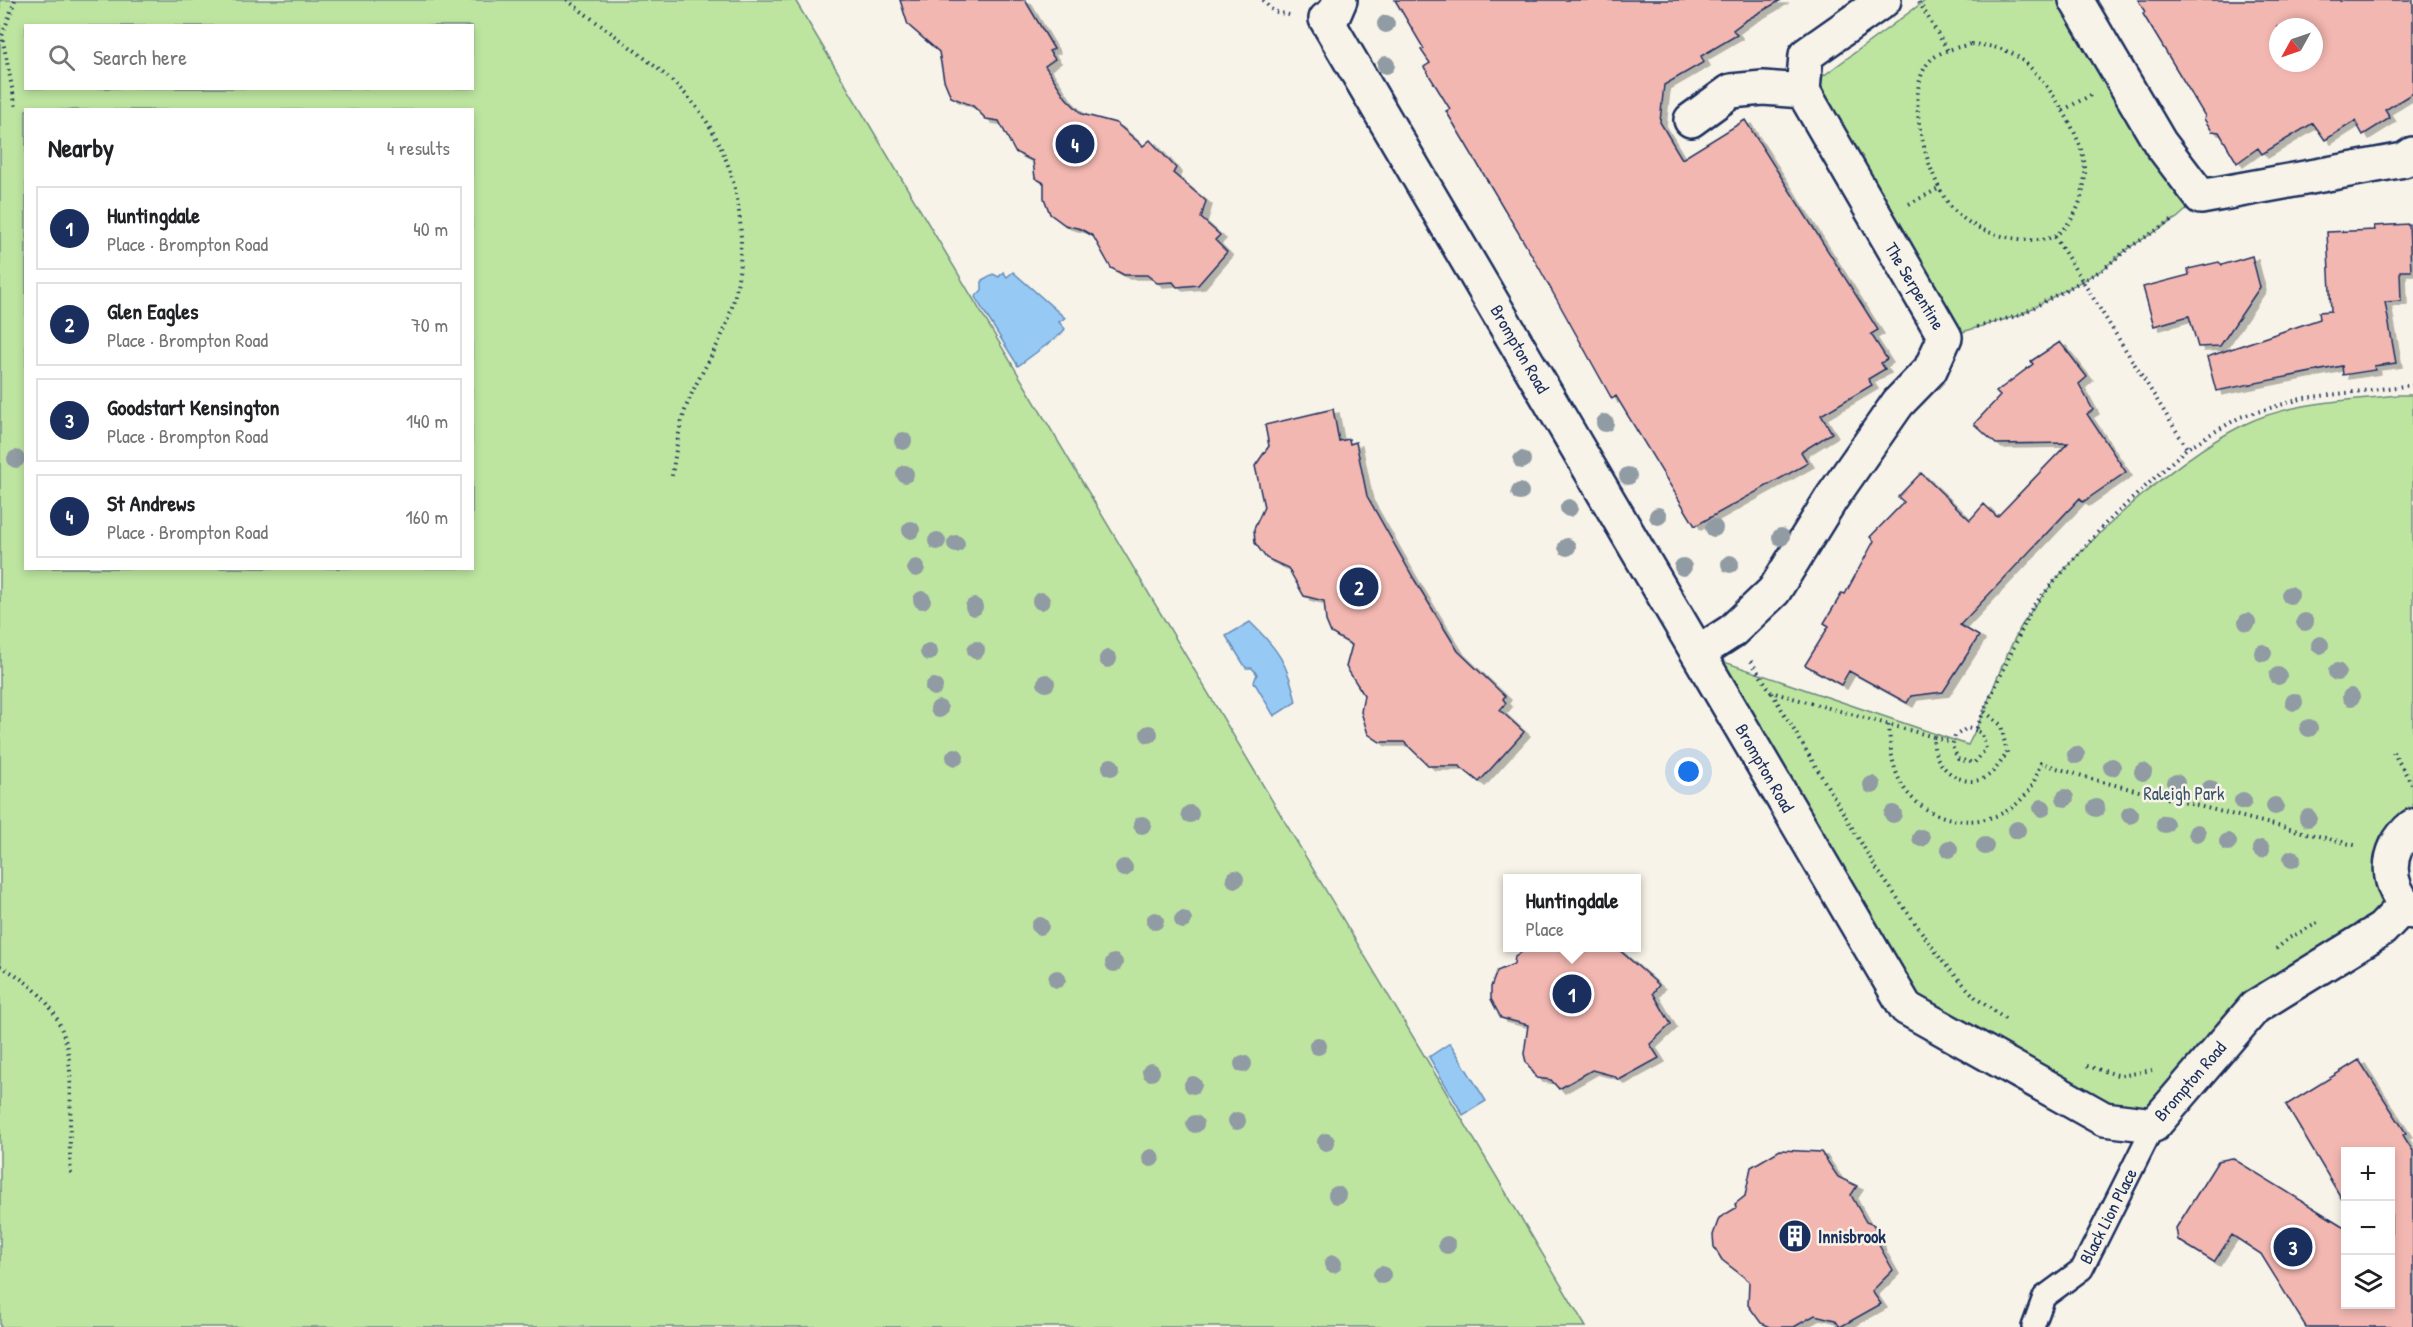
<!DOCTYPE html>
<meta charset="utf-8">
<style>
:root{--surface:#fff;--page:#f2f2f2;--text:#202124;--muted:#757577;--line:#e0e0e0;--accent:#1b2f5e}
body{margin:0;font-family:"Patrick Hand",sans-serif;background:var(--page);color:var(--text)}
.controls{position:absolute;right:18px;bottom:18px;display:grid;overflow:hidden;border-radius:0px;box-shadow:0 3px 9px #0003}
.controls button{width:54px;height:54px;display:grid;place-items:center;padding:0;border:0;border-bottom:2px solid var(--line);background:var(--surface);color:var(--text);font:30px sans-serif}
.compass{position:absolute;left:2269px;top:18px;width:54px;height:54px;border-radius:50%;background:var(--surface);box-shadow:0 3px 9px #0003;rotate:230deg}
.you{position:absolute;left:1689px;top:772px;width:21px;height:21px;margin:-15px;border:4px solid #fff;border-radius:50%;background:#1a73e8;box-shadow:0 0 0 9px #1a73e833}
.badge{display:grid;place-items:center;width:39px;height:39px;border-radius:50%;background:var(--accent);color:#fff;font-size:20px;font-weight:700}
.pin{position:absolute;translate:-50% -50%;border:3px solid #fff;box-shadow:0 2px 6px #0006}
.popup{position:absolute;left:1503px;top:874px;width:138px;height:78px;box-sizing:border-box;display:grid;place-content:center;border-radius:0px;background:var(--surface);filter:drop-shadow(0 2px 4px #0005);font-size:20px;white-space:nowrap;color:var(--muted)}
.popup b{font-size:22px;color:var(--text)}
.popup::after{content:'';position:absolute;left:50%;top:100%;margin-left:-12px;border:12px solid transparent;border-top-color:var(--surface)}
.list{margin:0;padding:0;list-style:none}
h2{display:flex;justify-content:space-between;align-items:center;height:78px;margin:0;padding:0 24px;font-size:26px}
h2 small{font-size:20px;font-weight:400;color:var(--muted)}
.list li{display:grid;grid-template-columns:39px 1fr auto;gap:18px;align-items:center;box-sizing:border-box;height:84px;margin:0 12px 12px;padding:0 12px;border:2px solid var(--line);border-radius:0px}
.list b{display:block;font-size:22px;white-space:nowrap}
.list p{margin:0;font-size:20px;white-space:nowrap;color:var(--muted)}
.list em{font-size:20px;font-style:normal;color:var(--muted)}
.icon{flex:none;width:33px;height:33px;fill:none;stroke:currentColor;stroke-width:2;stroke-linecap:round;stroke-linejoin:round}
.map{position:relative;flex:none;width:2413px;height:1327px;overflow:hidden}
.search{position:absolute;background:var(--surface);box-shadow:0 3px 9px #0003;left:24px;top:24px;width:450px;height:66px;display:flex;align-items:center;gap:15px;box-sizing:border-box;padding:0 21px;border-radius:0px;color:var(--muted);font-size:22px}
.panel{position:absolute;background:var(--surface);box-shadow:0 3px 9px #0003;left:24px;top:108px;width:450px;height:462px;border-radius:0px}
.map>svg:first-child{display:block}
.green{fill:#bde5a0;stroke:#6c8a7f;stroke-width:1.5;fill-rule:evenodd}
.water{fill:#96caf4;stroke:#658cb8;stroke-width:1.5}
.building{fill:#f3b7b1;stroke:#1b2f5e;stroke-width:1.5;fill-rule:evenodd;filter:url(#shadow)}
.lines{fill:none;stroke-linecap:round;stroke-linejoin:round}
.service-casing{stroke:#1b2f5e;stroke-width:26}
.minor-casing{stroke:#1b2f5e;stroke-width:38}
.path{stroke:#1b2f5e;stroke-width:4;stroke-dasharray:1.5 4.5;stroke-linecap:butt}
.service{stroke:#f7f3e8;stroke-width:21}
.minor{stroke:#f7f3e8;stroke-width:33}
.tree{fill:#909ba3}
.labels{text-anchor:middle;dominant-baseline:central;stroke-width:5;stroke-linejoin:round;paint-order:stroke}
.street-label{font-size:18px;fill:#1b2f5e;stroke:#f7f3e8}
.park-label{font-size:18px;fill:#3b536b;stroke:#f7f3e8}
.poi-label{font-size:18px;font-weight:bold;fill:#1b2f5e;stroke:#f7f3e8;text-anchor:start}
</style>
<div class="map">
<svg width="2413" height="1327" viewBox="0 0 2413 1327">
<defs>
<filter id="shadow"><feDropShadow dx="6" dy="4" stdDeviation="0" flood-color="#0004"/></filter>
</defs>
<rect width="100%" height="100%" fill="#f7f3e8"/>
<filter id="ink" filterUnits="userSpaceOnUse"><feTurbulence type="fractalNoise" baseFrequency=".0167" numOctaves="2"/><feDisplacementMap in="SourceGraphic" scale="12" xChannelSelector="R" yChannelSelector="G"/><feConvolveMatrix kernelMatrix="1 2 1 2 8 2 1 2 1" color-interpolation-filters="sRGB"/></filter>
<g filter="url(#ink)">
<!-- green -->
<path class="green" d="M 0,0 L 795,0 L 1586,1327 L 0,1327 ZM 26,26 L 472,26 L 472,88 L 26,88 ZM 26,110 L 472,110 L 472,568 L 26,568 Z
M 1926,0 L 2076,0 L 2201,197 L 2177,218 L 2130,247 L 2102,270 L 2020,315 L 1945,337 L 1803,91 Z
M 2398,395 L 2413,395 L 2413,826 L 2405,832 L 2405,905 L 2255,1007 L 2154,1125 L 1906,1008 L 1698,653 L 1968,745 C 1989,706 2000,662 2022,625 C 2064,557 2172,461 2243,425 C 2290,402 2346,401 2398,395 Z"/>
<!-- water -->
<path class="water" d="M 1003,272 L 1007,277 L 1013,272 L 1065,318 L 1059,322 L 1065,329 L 1061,334 L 1018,366 L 975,297 L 982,290 L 982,280 L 993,274 L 999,277 Z
M 1250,622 C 1278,649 1288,664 1296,702 L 1274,716 L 1254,682 L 1257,674 L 1252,668 L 1246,668 L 1226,636 Z
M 1450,1043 L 1486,1101 L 1463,1115 L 1429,1057 Z"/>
<!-- building -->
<path class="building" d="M 900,0 L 1025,0 L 1054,49 L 1049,51 L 1055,59 L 1045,66 L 1066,98 L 1082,114 L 1116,123 L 1143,146 L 1150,140 L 1176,168 L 1173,173 L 1206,201 L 1201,218 L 1220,235 L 1215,240 L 1227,252 L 1198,285 L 1177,287 L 1173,282 L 1157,283 L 1147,275 L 1124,275 L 1111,268 L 1093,236 L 1081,229 L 1065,225 L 1050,214 L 1044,198 L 1044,183 L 1035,178 L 1033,161 L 1015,152 L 999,121 L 986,119 L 973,106 L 951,97 L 944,80 L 939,52 L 908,25 Z
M 1395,0 L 1781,0 L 1745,21 L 1733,30 L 1737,35 L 1701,56 L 1704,62 L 1664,85 L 1660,122 L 1682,159 L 1745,120 L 1878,330 L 1871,334 L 1887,359 L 1881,363 L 1885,369 L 1868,379 L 1872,385 L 1821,415 L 1832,433 L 1801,452 L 1808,463 L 1695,526 L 1616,396 L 1612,399 L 1537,264 L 1446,111 L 1450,109 L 1424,67 L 1430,63 L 1421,50 L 1424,49 Z
M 2138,0 L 2413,0 L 2413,93 L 2385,110 L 2390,118 L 2363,135 L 2355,121 L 2325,140 L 2313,123 L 2262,154 L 2258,148 L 2237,163 L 2219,132 L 2212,131 L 2204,119 L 2205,116 L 2143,14 L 2145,12 ZM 2278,27 L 2314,27 L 2314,63 L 2278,63 Z
M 2409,224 L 2411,271 L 2400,271 L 2401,301 L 2385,302 L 2396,363 L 2374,366 L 2375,370 L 2343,375 L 2342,366 L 2216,391 L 2207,357 L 2320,319 L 2319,312 L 2331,311 L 2327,232 L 2375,230 L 2374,226 Z
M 2252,256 L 2260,287 L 2220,346 L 2198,347 L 2189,316 L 2154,326 L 2143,287 L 2189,275 L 2188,269 L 2219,262 L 2222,265 Z
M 2060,342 L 2087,377 L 2079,384 L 2093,410 L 2087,414 L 2126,472 L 2083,502 L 2080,498 L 1960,625 L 1979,636 L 1943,692 L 1911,696 L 1907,703 L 1849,671 L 1841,685 L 1805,665 L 1829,626 L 1824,623 L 1842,593 L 1845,594 L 1874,541 L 1870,537 L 1904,502 L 1898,497 L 1921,473 L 1970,520 L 1984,504 L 1997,517 L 2068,443 L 1996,444 L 1974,424 L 2000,396 L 1996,392 L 2033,364 L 2031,361 Z
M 1333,409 L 1339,441 L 1349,439 L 1350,444 L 1356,442 L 1367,496 L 1414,579 L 1458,651 L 1505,696 L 1503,699 L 1506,703 L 1500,710 L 1524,732 L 1479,782 L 1459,766 L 1429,766 L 1404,742 L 1380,742 L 1368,734 L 1361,712 L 1364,695 L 1346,667 L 1352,645 L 1331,633 L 1326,621 L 1324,601 L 1304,596 L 1288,568 L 1266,558 L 1255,543 L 1254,529 L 1264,507 L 1255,466 L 1269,446 L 1265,425 Z
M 1528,948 L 1617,948 L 1659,985 L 1653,993 L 1671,1024 L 1650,1044 L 1659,1058 L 1619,1080 L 1614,1076 L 1592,1070 L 1559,1089 L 1551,1080 L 1537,1078 L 1526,1062 L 1524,1054 L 1528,1025 L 1501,1018 L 1491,999 L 1491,987 L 1497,971 L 1514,964 L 1515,956 Z
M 2359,1060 L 2406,1133 L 2403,1135 L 2413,1151 L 2413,1327 L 2306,1327 L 2261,1254 L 2232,1235 L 2214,1262 L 2178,1240 L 2176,1228 L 2218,1161 L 2232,1158 L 2346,1228 L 2346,1305 L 2391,1305 L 2391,1152 L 2346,1152 L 2346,1206 L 2286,1105 Z
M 1780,1150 L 1821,1152 L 1838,1177 L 1857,1186 L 1851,1195 L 1866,1222 L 1874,1225 L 1880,1247 L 1893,1270 L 1872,1291 L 1881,1304 L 1840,1327 L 1835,1320 L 1815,1315 L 1794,1327 L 1771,1327 L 1761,1323 L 1748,1305 L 1749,1281 L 1722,1260 L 1714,1247 L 1713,1235 L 1719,1218 L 1736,1208 L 1735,1204 L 1745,1196 L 1751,1167 Z"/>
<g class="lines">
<defs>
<path id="service" d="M 2033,1327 L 2044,1297 L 2082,1269 L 2154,1125"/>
<path id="minor" d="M 1340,0 L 1334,14 L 1326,19 L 1906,1008 L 2104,1119 L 2154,1125 L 2255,1007 L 2382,929 L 2405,905
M 2076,0 L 2160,143 L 2201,197 L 2404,160 L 2413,154
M 1691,120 L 1731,91 L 1763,88 L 1803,91
M 1698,653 L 1732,631 L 1774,591 L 1831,499 L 1898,403 L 1930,370 L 1945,337 L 1803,91 L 1806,55 L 1884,0
M 2413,826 C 2383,850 2385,888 2413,912"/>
</defs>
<!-- service casing -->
<use href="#service" class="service-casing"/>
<!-- minor casing -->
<use href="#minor" class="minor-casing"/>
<!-- path -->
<path class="path" d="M 15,0 L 2,36 L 16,108
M 567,0 C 604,29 666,69 694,104 C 743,165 753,249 727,323 C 715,355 692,384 683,417 C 677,437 675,460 671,480
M 1263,0 L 1273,11 L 1293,16
M 1919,2 L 1948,51
M 1971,44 C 1985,45 1998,47 2011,53 C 2041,67 2087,140 2085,173 C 2084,193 2078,214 2065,227 C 2051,242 2039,241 2019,239 C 1993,236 1969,227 1951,207 C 1928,179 1899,85 1933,58 C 1943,50 1959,47 1971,44 Z
M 2063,110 L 2091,95
M 1909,204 L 1940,188
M 2055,237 L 2187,448
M 1977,327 L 2020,315 L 2102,270 L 2130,247 L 2174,219
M 1751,661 L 1771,692 L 1934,737 C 1930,761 1955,786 1979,780 C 1992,777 2000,763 2007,753 L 2001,725 L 1984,711 L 2033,606 L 2105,524 L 2187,448 L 2240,417 L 2304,398 L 2413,385
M 1772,693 L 1876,868 L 1943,962 L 1976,998 L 2005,1019
M 1889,725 C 1890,748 1892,772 1906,791 C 1936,830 2001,832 2030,789 C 2035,782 2037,771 2041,763 L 2095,780 L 2358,846
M 1976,730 L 1967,728 L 1955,736 L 1952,746 L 1958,759 L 1974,763 L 1986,749 L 1982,734 L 1976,730 L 1984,711
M 1934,737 L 1951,742
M 2393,752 L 2413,786
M 2276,949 L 2289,938 L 2318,923
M 0,966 C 95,1016 64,1088 71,1174
M 2087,1066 L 2121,1076 L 2152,1070"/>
<!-- service -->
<use href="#service" class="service"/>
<!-- minor -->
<use href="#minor" class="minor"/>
</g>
<!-- trees -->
<g class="tree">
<circle cx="1386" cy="24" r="9"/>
<circle cx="1386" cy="65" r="9"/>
<circle cx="1605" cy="423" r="9"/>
<circle cx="903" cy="441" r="9"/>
<circle cx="16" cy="459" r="9"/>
<circle cx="1522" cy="460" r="9"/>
<circle cx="905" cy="474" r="9"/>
<circle cx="1628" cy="476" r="9"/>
<circle cx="1520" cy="492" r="9"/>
<circle cx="1569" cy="508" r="9"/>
<circle cx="1658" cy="516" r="9"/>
<circle cx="1714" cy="528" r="9"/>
<circle cx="911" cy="530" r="9"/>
<circle cx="1781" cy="537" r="9"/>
<circle cx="937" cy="541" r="9"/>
<circle cx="956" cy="544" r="9"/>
<circle cx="1567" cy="547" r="9"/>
<circle cx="1730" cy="564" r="9"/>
<circle cx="1683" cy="567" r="9"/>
<circle cx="916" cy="568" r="9"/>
<circle cx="2290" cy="595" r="9"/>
<circle cx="922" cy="600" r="9"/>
<circle cx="1041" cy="601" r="9"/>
<circle cx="974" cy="607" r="9"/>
<circle cx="2247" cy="622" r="9"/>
<circle cx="2305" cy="622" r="9"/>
<circle cx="2320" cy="645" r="9"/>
<circle cx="976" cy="650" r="9"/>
<circle cx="929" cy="652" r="9"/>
<circle cx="2263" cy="653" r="9"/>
<circle cx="1108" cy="659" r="9"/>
<circle cx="2337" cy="672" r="9"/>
<circle cx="2278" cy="676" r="9"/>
<circle cx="1046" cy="683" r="9"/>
<circle cx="934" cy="687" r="9"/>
<circle cx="2351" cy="697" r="9"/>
<circle cx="2294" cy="702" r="9"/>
<circle cx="939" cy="709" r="9"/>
<circle cx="2309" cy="728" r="9"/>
<circle cx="1149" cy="734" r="9"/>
<circle cx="2076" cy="755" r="9"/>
<circle cx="955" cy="757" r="9"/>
<circle cx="1111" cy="767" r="9"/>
<circle cx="2112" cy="767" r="9"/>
<circle cx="2143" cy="772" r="9"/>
<circle cx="2176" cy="783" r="9"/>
<circle cx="1872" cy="785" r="9"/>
<circle cx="2210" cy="789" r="9"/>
<circle cx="2065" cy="798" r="9"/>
<circle cx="2243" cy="801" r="9"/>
<circle cx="2275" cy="806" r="9"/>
<circle cx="2042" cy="808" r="9"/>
<circle cx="2096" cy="808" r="9"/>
<circle cx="1190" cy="814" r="9"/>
<circle cx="1893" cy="814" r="9"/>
<circle cx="2130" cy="815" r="9"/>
<circle cx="2308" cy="818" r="9"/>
<circle cx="2165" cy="824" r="9"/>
<circle cx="1142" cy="825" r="9"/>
<circle cx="2017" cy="830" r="9"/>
<circle cx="2197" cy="833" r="9"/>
<circle cx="1921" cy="838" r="9"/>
<circle cx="2228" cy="842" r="9"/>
<circle cx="1985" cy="846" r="9"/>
<circle cx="1949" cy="849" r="9"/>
<circle cx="2261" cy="849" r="9"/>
<circle cx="2292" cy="859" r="9"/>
<circle cx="1124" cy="868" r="9"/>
<circle cx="1235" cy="879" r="9"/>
<circle cx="1183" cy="920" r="9"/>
<circle cx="1155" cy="921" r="9"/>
<circle cx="1040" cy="926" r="9"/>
<circle cx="1114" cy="963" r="9"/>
<circle cx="1057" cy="979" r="9"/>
<circle cx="1318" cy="1046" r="9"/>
<circle cx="1243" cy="1064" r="9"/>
<circle cx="1151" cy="1072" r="9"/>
<circle cx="1193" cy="1085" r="9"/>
<circle cx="1237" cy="1121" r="9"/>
<circle cx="1195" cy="1124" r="9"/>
<circle cx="1326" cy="1142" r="9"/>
<circle cx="1151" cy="1158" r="9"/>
<circle cx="1337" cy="1195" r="9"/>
<circle cx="1447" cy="1245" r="9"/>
<circle cx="1333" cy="1264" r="9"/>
<circle cx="1382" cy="1275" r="9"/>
</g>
</g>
<!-- icons -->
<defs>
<symbol id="building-disc" viewBox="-11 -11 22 22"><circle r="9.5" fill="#1b2f5e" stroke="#f7f3e8"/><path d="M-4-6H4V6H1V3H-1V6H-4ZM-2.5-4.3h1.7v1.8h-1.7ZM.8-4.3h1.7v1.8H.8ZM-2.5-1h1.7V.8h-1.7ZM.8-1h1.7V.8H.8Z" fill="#fff"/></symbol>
</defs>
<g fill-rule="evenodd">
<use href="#building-disc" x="1776" y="1217" width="38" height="38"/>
</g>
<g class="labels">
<!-- street labels -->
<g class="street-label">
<text transform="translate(1915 286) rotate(59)">The Serpentine</text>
<text transform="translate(1520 349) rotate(60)">Brompton Road</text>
<text transform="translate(1765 768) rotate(60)">Brompton Road</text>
<text transform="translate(2190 1081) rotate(-49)">Brompton Road</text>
<text transform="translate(2108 1216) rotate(-63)">Black Lion Place</text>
</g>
<!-- park labels -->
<g class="park-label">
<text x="2184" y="793">Raleigh Park</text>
</g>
<!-- poi labels -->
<g class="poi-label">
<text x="1818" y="1236">Innisbrook</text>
</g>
</g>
</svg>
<div class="controls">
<button>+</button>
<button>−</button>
<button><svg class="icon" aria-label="layers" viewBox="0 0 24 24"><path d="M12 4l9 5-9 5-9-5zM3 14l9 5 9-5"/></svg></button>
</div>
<svg class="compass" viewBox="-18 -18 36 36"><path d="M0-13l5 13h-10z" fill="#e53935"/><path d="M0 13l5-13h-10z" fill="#757577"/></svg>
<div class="you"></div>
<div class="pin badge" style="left:1572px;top:994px">1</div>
<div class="popup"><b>Huntingdale</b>Place</div>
<div class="pin badge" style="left:1359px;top:587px">2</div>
<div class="pin badge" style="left:2293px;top:1247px">3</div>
<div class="pin badge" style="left:1075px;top:144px">4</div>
<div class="search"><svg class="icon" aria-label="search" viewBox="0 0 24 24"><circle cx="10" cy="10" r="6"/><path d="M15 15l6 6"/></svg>Search here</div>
<section class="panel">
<h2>Nearby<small>4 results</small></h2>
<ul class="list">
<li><span class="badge">1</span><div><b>Huntingdale</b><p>Place · Brompton Road</p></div><em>40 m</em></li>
<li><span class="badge">2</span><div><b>Glen Eagles</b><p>Place · Brompton Road</p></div><em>70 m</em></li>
<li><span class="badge">3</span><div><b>Goodstart Kensington</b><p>Place · Brompton Road</p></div><em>140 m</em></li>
<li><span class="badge">4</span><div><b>St Andrews</b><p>Place · Brompton Road</p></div><em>160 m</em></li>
</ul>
</section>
</div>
